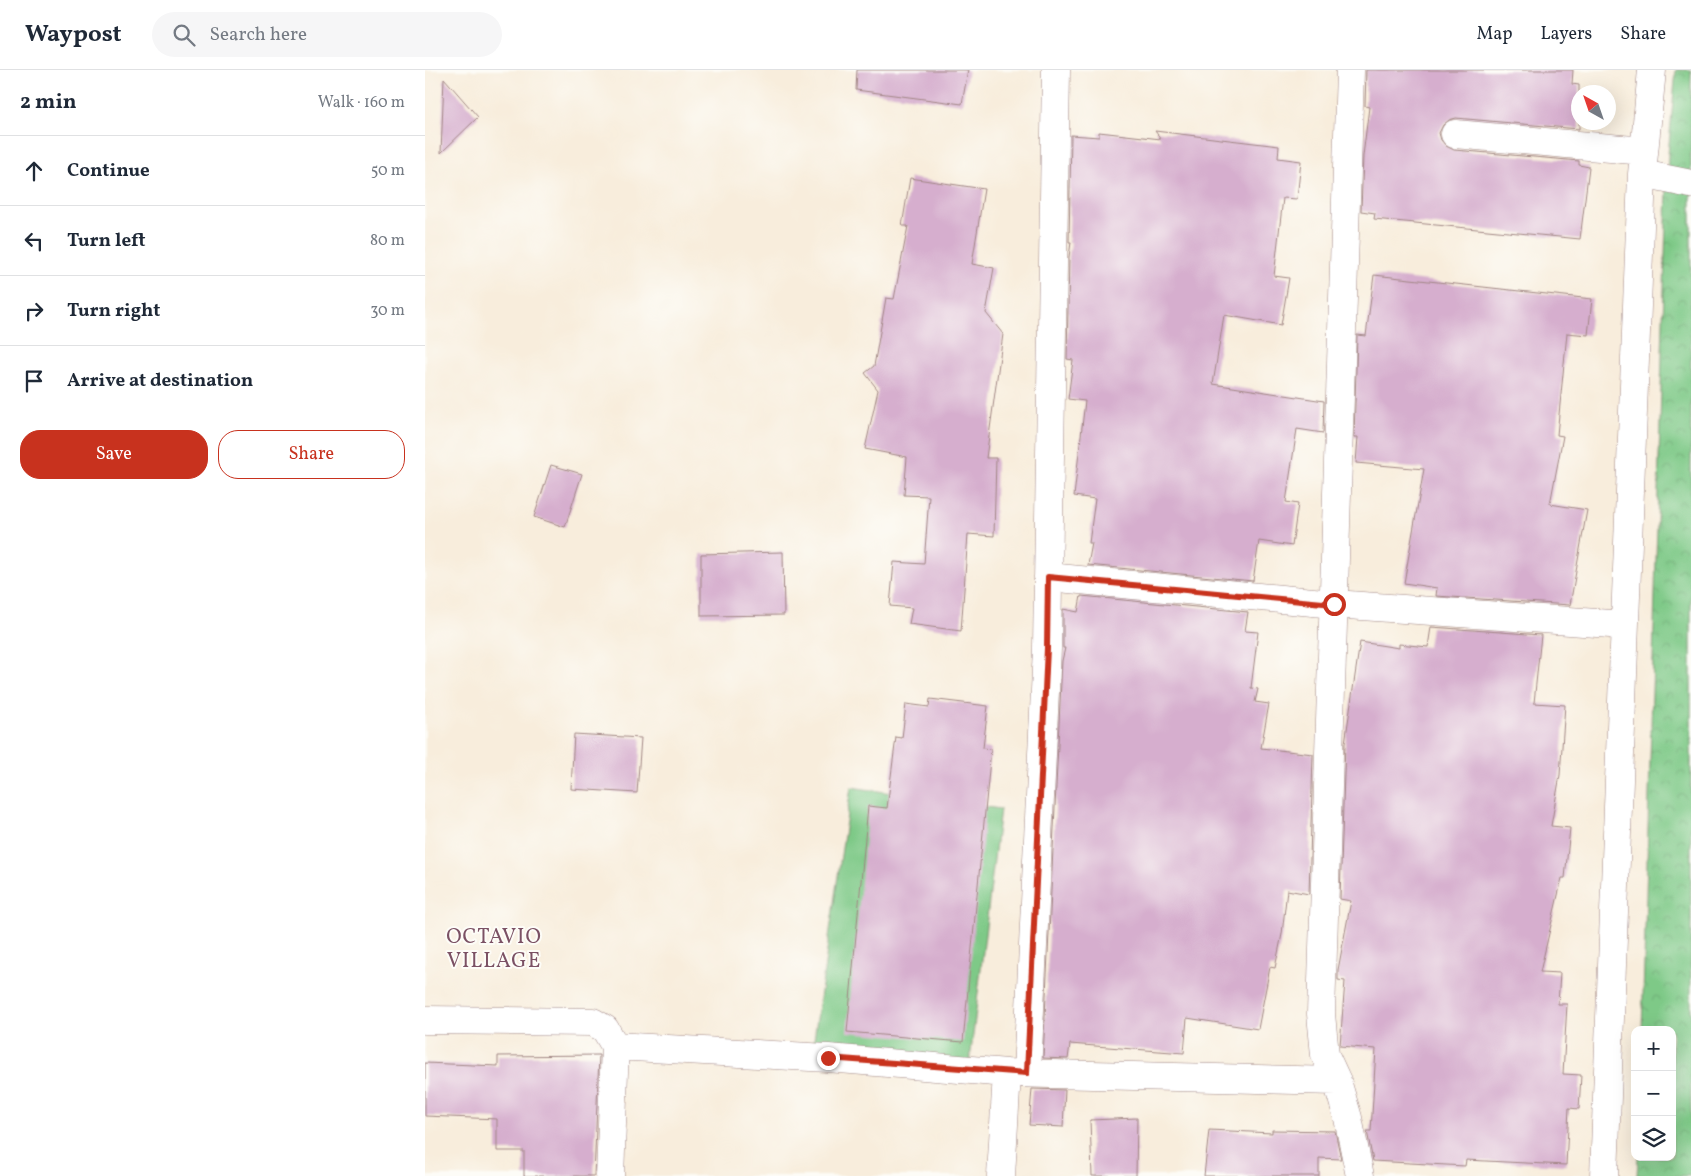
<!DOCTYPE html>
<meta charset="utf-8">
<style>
:root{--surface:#fff;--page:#f6f6f7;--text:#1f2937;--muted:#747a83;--line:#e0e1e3;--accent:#c8321e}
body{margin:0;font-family:Vollkorn,serif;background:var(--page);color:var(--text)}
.controls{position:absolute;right:15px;bottom:15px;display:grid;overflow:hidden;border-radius:10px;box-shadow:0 5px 20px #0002}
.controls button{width:45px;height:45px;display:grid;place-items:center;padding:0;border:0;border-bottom:1px solid var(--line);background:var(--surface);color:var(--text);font:25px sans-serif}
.compass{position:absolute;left:1146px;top:15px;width:45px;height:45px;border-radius:50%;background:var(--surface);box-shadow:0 5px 20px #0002;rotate:320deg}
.stop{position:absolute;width:15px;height:15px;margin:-11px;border:4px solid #c8321e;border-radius:50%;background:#fff}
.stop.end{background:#c8321e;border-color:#fff;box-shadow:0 1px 5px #0008}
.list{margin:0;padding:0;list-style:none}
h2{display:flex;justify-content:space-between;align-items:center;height:65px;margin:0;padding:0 20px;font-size:21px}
h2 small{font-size:16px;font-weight:400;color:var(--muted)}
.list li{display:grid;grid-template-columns:32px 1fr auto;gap:15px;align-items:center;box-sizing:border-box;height:70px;padding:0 20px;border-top:1px solid var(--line)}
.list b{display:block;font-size:19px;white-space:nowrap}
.list em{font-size:16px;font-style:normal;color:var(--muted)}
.actions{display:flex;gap:10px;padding:15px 20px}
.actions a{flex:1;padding:11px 0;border:1px solid var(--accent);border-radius:20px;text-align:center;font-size:18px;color:var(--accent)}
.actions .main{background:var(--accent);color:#fff}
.icon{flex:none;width:28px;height:28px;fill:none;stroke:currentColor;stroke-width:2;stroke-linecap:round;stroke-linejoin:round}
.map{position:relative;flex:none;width:1266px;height:1106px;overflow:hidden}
header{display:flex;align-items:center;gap:30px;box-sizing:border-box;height:70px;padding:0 25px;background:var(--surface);border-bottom:1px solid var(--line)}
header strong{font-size:24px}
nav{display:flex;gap:28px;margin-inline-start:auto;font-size:18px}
.search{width:350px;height:45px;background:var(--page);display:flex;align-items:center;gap:12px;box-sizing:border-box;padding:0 18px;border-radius:28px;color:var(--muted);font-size:19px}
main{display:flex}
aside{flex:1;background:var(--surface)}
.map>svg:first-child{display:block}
.green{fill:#7ec987;stroke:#647459}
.park{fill:url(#park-crowns);stroke:#647459}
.building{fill:#d6aece}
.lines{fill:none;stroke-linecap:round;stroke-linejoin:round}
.minor-casing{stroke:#a18684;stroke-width:29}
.minor{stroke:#fff;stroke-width:28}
.route{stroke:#c8321e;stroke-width:6}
.labels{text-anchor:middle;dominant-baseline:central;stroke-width:4;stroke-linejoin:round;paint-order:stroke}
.neighbourhood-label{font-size:21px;letter-spacing:1px;fill:#7b5164;stroke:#fdfcf7}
</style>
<header>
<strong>Waypost</strong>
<div class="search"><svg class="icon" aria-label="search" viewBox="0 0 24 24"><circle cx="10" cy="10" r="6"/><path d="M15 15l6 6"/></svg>Search here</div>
<nav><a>Map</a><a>Layers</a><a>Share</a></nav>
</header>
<main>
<aside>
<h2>2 min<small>Walk · 160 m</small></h2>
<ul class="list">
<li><svg class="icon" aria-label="ahead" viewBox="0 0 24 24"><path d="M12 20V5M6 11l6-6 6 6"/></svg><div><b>Continue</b></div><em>50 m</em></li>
<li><svg class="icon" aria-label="left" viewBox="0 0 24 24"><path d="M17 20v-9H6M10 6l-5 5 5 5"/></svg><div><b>Turn left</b></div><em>80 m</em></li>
<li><svg class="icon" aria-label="right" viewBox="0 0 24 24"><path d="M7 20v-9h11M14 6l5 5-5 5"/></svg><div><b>Turn right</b></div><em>30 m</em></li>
<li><svg class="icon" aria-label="arrive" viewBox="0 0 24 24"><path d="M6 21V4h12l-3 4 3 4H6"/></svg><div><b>Arrive at destination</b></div></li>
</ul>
<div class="actions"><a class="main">Save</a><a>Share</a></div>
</aside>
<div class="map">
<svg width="1266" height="1106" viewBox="0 0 1266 1106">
<defs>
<pattern id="park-crowns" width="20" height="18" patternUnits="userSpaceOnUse" patternTransform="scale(1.25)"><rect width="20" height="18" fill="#7ec987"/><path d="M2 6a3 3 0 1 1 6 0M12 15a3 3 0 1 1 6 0" fill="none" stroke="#6eac75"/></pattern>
</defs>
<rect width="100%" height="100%" fill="#fdfcf7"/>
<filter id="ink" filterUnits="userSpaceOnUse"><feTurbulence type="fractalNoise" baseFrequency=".02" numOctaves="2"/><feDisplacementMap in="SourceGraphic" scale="10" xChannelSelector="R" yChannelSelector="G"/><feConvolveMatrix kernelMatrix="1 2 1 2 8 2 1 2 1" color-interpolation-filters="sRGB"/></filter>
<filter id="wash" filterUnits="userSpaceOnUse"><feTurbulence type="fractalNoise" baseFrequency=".0096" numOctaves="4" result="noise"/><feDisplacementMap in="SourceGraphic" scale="20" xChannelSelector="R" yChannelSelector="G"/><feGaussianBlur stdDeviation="1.12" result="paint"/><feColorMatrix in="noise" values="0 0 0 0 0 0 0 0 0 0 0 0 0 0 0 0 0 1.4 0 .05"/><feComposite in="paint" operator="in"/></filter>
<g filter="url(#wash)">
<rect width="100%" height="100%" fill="#f8eddc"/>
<!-- green -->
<path class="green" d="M 426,717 L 575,739 L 544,999 L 387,983 Z"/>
<!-- park -->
<path class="park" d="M 1251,0 L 1266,0 L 1266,1106 L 1212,1106 L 1213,1087 L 1247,1087 L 1247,960 L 1217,960 L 1243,84 Z"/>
<g id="blocks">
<!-- building -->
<path class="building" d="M 432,0 L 543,0 L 537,34 L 431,20 Z
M 941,0 L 1148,0 L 1147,14 L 1154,15 L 1154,59 L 1031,48 L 1024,50 L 1018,55 L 1014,63 L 1016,70 L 1021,76 L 1029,80 L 1154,91 L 1154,95 L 1164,97 L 1155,169 L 949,149 L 950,143 L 936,141 L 938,86 L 944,37 L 940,36 Z
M 19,8 L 53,47 L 16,83 Z
M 730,61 L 854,76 L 853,88 L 876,91 L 872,129 L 858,128 L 849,206 L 864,208 L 856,255 L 799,245 L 788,314 L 899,331 L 898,363 L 872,359 L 861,432 L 873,434 L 867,476 L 834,471 L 828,511 L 663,495 L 667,473 L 664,473 L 670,429 L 649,426 L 660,331 L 643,329 L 648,290 L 642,289 L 644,187 L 646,172 L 644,172 L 646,65 L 674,67 L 674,62 L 736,69 Z
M 485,108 L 559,119 L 547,194 L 569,198 L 561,243 L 578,264 L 561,388 L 571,388 L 569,466 L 543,464 L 536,561 L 484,554 L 487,538 L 465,536 L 469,492 L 499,494 L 504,426 L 479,425 L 482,387 L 440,379 L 453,320 L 440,303 L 449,296 L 461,228 L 469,229 L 483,156 L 477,156 Z
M 949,205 L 1167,229 L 1163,265 L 1142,263 L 1132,365 L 1138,366 L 1125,434 L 1162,440 L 1145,535 L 1011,526 L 1012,518 L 979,513 L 999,399 L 931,393 L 933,367 L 929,367 L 932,265 L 941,266 Z
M 126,395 L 157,404 L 140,457 L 109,447 Z
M 358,482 L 359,545 L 276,546 L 276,484 Z
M 656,526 L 823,542 L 820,561 L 833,562 L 826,618 L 833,619 L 830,632 L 844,634 L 836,678 L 888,684 L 884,824 L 862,820 L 857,864 L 850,898 L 845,897 L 833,959 L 762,948 L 759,983 L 645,974 L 643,989 L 618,988 L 637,591 L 640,578 L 638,578 L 638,539 L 653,542 Z
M 1006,557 L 1116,565 L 1109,633 L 1140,635 L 1135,705 L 1126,756 L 1145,758 L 1140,808 L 1137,808 L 1115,902 L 1135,903 L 1133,934 L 1142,934 L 1138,1004 L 1156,1005 L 1154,1039 L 1144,1038 L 1141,1095 L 1041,1090 L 1040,1096 L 948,1091 L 942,1061 L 946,1061 L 951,979 L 915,976 L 920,911 L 913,910 L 913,900 L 926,831 L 915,829 L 920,673 L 935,572 L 974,578 L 974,574 L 1003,577 Z
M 505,629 L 563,636 L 558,678 L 566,679 L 538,972 L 422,962 L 443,736 L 462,738 L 471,667 L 477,668 L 481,634 L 504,637 Z
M 149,664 L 216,668 L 212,723 L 146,719 Z
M 174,985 L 169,1106 L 99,1106 L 99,1081 L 72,1081 L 72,1049 L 0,1046 L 0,993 L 73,996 L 73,986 Z
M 607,1019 L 640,1020 L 638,1057 L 604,1055 Z
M 712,1048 L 711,1106 L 667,1106 L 665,1050 Z
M 784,1060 L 847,1063 L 847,1060 L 910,1061 L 916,1089 L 894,1088 L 894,1106 L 779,1106 Z"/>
</g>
</g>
<g filter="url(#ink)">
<use href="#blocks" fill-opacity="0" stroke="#a18684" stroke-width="1"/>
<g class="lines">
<defs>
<path id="minor" d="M 925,0 L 896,944 L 900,985 L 912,1011 L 923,1048 L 935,1106
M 1030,64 L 1219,81
M 1217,104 L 1266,114
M 623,507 L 909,534 L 1199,555
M 0,950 L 168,952 L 180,959 L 190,976 L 185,1106
M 190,976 L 403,988 L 582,1003 L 912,1011
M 602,1003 L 622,578 L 631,0
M 576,1106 L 582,1003
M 1179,1106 L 1217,104 L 1227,0"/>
</defs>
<!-- minor casing -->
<use href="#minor" class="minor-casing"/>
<!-- minor -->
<use href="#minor" class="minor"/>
</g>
</g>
<g class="lines" filter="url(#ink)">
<!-- route -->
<path class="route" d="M 403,988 L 602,1003 L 622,578 L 623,507 L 909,534"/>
</g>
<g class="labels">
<!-- neighbourhood labels -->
<g class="neighbourhood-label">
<text x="69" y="867">OCTAVIO<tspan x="69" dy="24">VILLAGE</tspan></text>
</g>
</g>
</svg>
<div class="controls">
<button>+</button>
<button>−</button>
<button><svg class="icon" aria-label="layers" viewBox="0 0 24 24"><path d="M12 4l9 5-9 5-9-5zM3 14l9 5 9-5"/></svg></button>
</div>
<svg class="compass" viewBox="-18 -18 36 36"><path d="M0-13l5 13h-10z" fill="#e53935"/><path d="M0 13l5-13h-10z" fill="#747a83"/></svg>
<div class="stop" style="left:909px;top:534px"></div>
<div class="stop end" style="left:403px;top:988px"></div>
</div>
</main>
